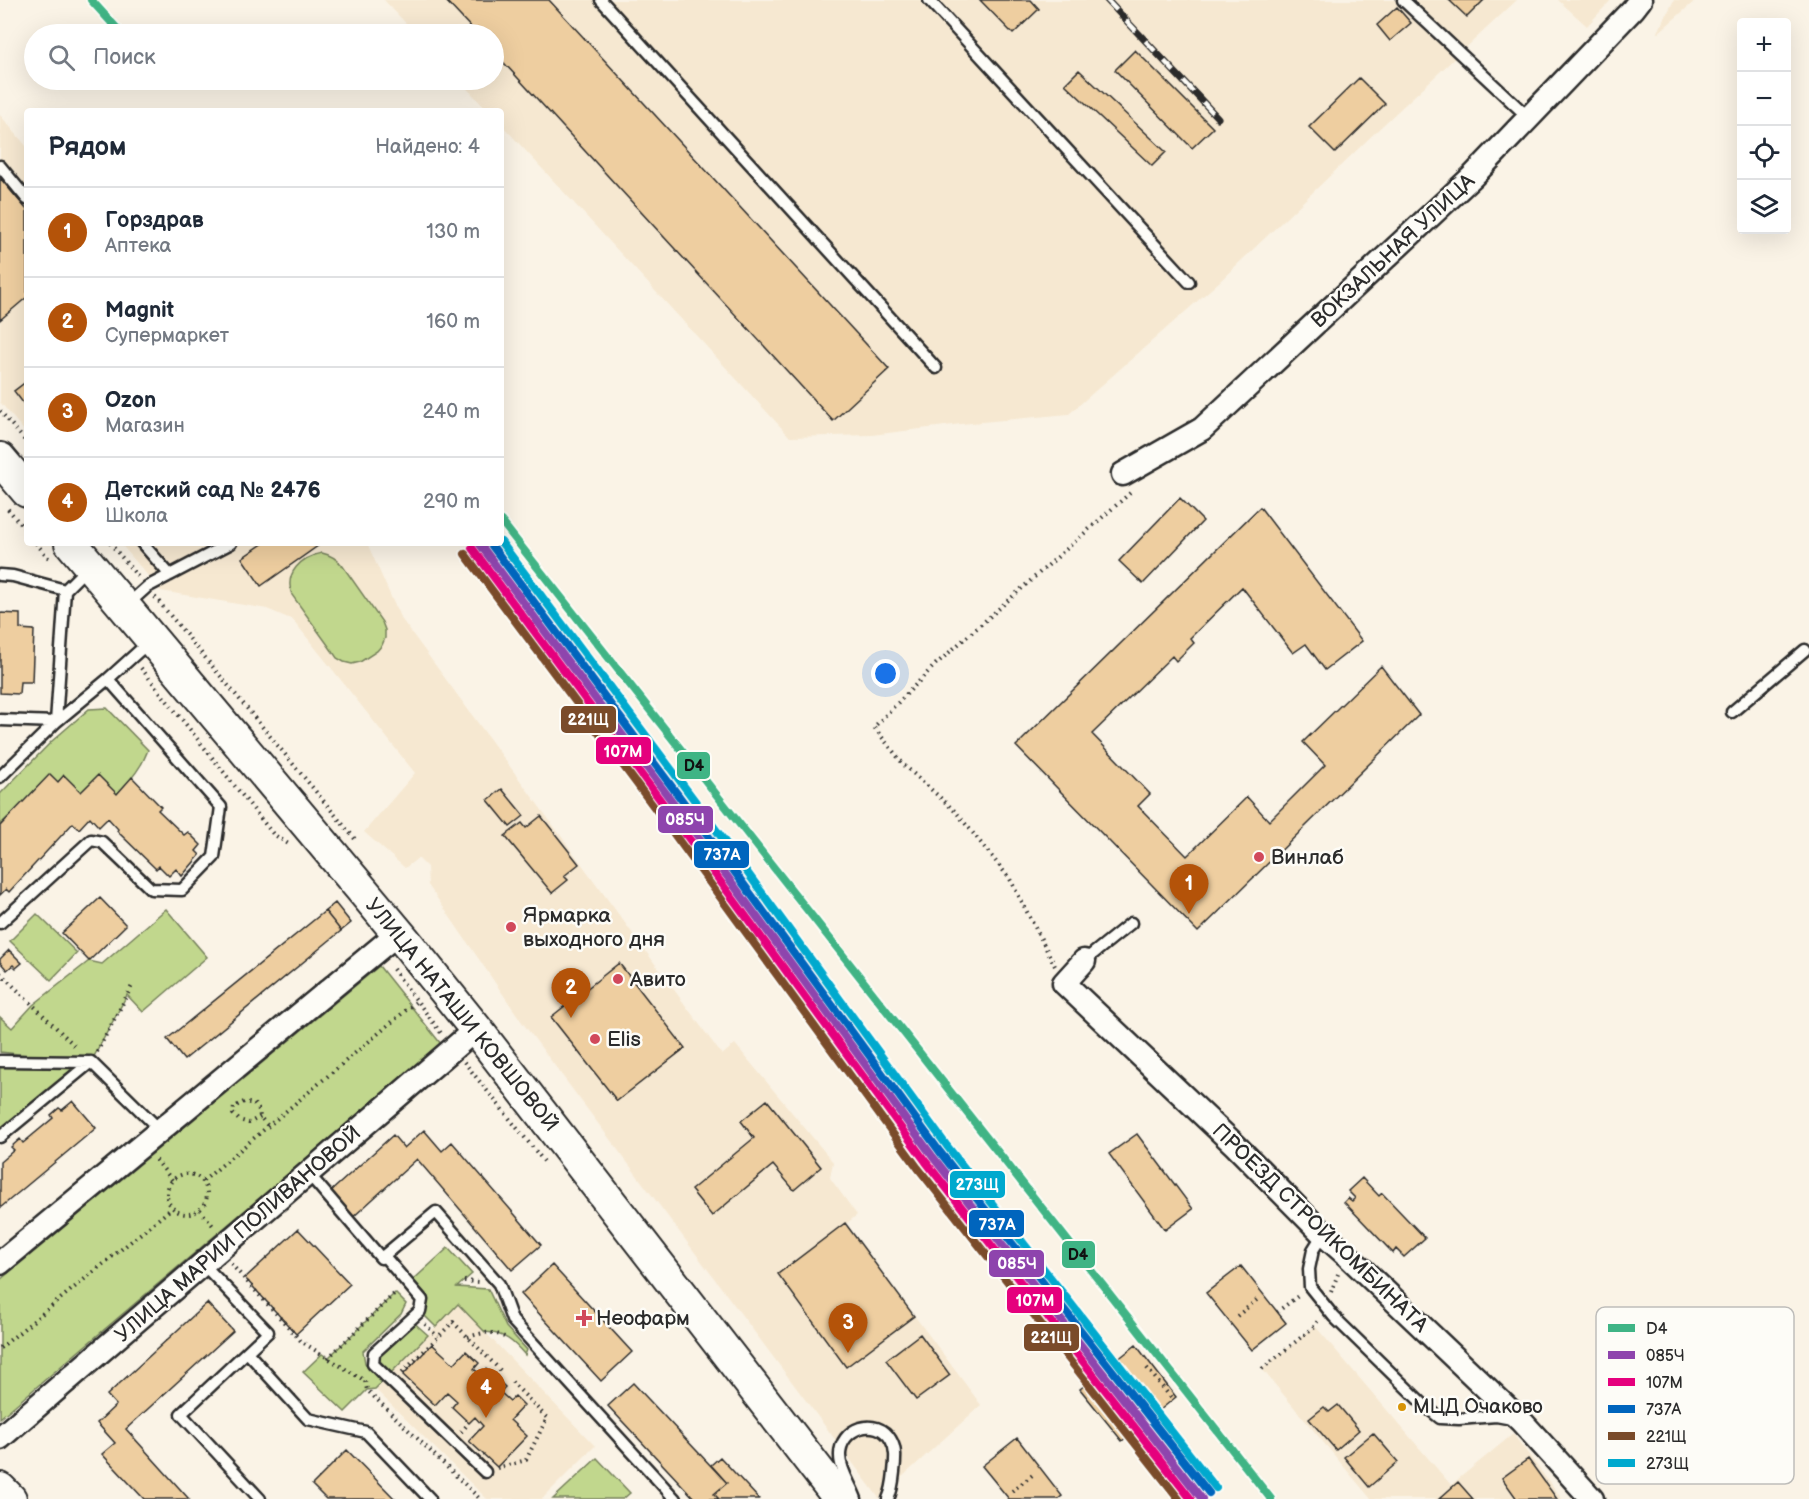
<!DOCTYPE html>
<html lang="ru">
<meta charset="utf-8">
<style>
:root{--surface:#fff;--page:#f6f6f7;--text:#1f2937;--muted:#747a83;--line:#e0e1e3;--accent:#b45309}
body{margin:0;font-family:"Balsamiq Sans",sans-serif;background:var(--page);color:var(--text)}
.controls{position:absolute;right:18px;top:18px;display:grid;overflow:hidden;border-radius:6px;box-shadow:0 6px 24px #0002}
.controls button{width:54px;height:54px;display:grid;place-items:center;padding:0;border:0;border-bottom:2px solid var(--line);background:var(--surface);color:var(--text);font:30px sans-serif}
.you{position:absolute;left:886px;top:674px;width:21px;height:21px;margin:-15px;border:4px solid #fff;border-radius:50%;background:#1a73e8;box-shadow:0 0 0 9px #1a73e833}
.badge{display:grid;place-items:center;width:39px;height:39px;border-radius:50%;background:var(--accent);color:#fff;font-size:20px;font-weight:700}
.pin{position:absolute;translate:-50% -50px;filter:drop-shadow(0 2px 3px #0008)}
.pin::after{content:'';position:absolute;top:32px;width:21px;height:18px;background:inherit;clip-path:polygon(0 0,100% 0,50% 100%)}
.list{margin:0;padding:0;list-style:none}
h2{display:flex;justify-content:space-between;align-items:center;height:78px;margin:0;padding:0 24px;font-size:26px}
h2 small{font-size:20px;font-weight:400;color:var(--muted)}
.list li{display:grid;grid-template-columns:39px 1fr auto;gap:18px;align-items:center;box-sizing:border-box;height:90px;padding:0 24px;border-top:2px solid var(--line)}
.list b{display:block;font-size:22px;white-space:nowrap}
.list p{margin:0;font-size:20px;white-space:nowrap;color:var(--muted)}
.list em{font-size:20px;font-style:normal;color:var(--muted)}
.icon{flex:none;width:33px;height:33px;fill:none;stroke:currentColor;stroke-width:2;stroke-linecap:round;stroke-linejoin:round}
.map{position:relative;flex:none;width:1809px;height:1499px;overflow:hidden}
.search{position:absolute;background:var(--surface);box-shadow:0 6px 24px #0002;left:24px;top:24px;width:480px;height:66px;display:flex;align-items:center;gap:15px;box-sizing:border-box;padding:0 21px;border-radius:33px;color:var(--muted);font-size:22px}
.panel{position:absolute;background:var(--surface);box-shadow:0 6px 24px #0002;left:24px;top:108px;width:480px;height:438px;border-radius:6px}
.map>svg:first-child{display:block}
.built{fill:#f6e8d1}
.green{fill:#c1d78d;stroke:#76815c;stroke-width:1.5}
.building{fill:#eecea0;stroke:#2b2b2b;stroke-width:1.5}
.lines{fill:none;stroke-linecap:round;stroke-linejoin:round}
.lane-casing{stroke:#2b2b2b;stroke-width:15}
.street-casing{stroke:#2b2b2b;stroke-width:27}
.secondary-casing{stroke:#2b2b2b;stroke-width:36}
.path{stroke:#2b2b2b;stroke-width:4;stroke-dasharray:1.5 4.5;stroke-linecap:butt}
.lane{stroke:#fdfcf7;stroke-width:10}
.street{stroke:#fdfcf7;stroke-width:22}
.secondary{stroke:#fdfcf7;stroke-width:32}
.rail-casing{stroke:#2b2b2b;stroke-width:7}
.rail{stroke:#fdfcf7;stroke-width:4.5;stroke-dasharray:14;stroke-linecap:butt}
.rail-1-casing{stroke:#fdfcf7;stroke-width:12}
.rail-2-casing{stroke:#fdfcf7;stroke-width:12}
.rail-3-casing{stroke:#fdfcf7;stroke-width:12}
.rail-4-casing{stroke:#fdfcf7;stroke-width:12}
.rail-5-casing{stroke:#fdfcf7;stroke-width:12}
.rail-6-casing{stroke:#fdfcf7;stroke-width:12}
.rail-1{stroke:#3fb485;stroke-width:8}
.rail-2{stroke:#8e44ad;stroke-width:8}
.rail-3{stroke:#e5007d;stroke-width:8}
.rail-4{stroke:#0065bd;stroke-width:8}
.rail-5{stroke:#7a4b2a;stroke-width:8}
.rail-6{stroke:#00a9ce;stroke-width:8}
.poi-dot{fill:#d1495b;stroke:#fdfcf7;stroke-width:2}
.bus-dot{fill:#d89406;stroke:#fdfcf7;stroke-width:2}
.labels{text-anchor:middle;dominant-baseline:central;stroke-width:5;stroke-linejoin:round;paint-order:stroke}
.bus-label{font-size:20px;fill:#2b2b2b;stroke:#fdfcf7;text-anchor:start}
.street-label{font-size:21px;fill:#2b2b2b;stroke:#fdfcf7}
.poi-label{font-size:21px;fill:#2b2b2b;stroke:#fdfcf7;text-anchor:start}
.key{fill:#fdfcf7;stroke:#bebdba;stroke-width:1.5}
.key-label{font-size:16px;fill:#2b2b2b}
.line-badge{stroke:#fdfcf7;stroke-width:2}
.badge-label{font-size:16px;text-anchor:middle;font-weight:bold;fill:#fff}
.pale-badge-label{font-size:16px;text-anchor:middle;font-weight:bold;fill:#111}
</style>
<div class="map">
<svg width="1809" height="1499" viewBox="0 0 1809 1499">
<rect width="100%" height="100%" fill="#faf3e6"/>
<filter id="ink" filterUnits="userSpaceOnUse"><feTurbulence type="fractalNoise" baseFrequency=".0167" numOctaves="2"/><feDisplacementMap in="SourceGraphic" scale="12" xChannelSelector="R" yChannelSelector="G"/><feConvolveMatrix kernelMatrix="1 2 1 2 8 2 1 2 1" color-interpolation-filters="sRGB"/></filter>
<g filter="url(#ink)">
<!-- built -->
<path class="built" d="M 384,0 L 1517,0 L 1383,125 L 1219,282 L 1069,414 L 961,424 L 872,435 L 790,437 L 501,124 L 501,111 L 488,111 L 459,80 L 494,80 L 494,34 L 416,34 Z
M 1558,0 L 1611,0 L 1587,26 Z
M 1674,0 L 1696,0 L 1657,34 Z
M 0,115 L 27,147 L 27,434 L 0,402 Z
M 120,543 L 367,543 L 400,617 L 722,1055 L 735,1044 L 833,1162 L 830,1178 L 857,1215 L 846,1224 L 981,1405 L 879,1498 L 522,1022 L 428,885 L 427,867 L 418,858 L 405,868 L 364,832 L 415,773 L 293,620 L 267,609 L 161,591 Z
M 458,1304 L 595,1446 L 542,1499 L 487,1499 L 375,1389 Z
M 1315,1326 L 1451,1485 L 1513,1434 L 1562,1499 L 1371,1499 L 1262,1369 Z"/>
<!-- green -->
<path class="green" d="M 322,553 C 331,555 336,558 342,565 L 382,622 L 385,630 L 385,638 L 382,645 L 377,651 L 360,662 L 352,664 L 344,662 L 337,658 L 333,652 L 292,595 C 284,573 301,557 322,553 Z
M 107,708 L 148,750 C 141,769 131,779 117,794 L 81,792 L 64,776 L 58,782 L 8,817 L 0,825 L 0,794 L 52,741 L 89,709 Z
M 166,909 L 207,957 L 143,1012 L 127,995 L 91,1062 L 0,1137 L 0,1061 L 82,1061 L 0,1052 L 0,1017 L 12,1028 L 33,1005 L 89,961 L 102,964 Z
M 37,914 L 77,953 L 51,980 L 10,941 Z
M 379,966 L 441,1044 L 0,1418 L 0,1280 Z
M 448,1248 L 472,1274 L 457,1287 L 488,1289 L 506,1327 L 527,1350 L 525,1355 C 513,1341 504,1333 485,1332 L 458,1304 L 436,1327 L 420,1311 L 412,1281 Z
M 395,1293 L 406,1304 L 401,1314 L 363,1351 L 365,1363 L 381,1383 L 375,1389 L 367,1390 L 345,1412 L 303,1372 L 322,1354 L 328,1358 Z
M 411,1320 L 428,1335 L 386,1378 L 374,1353 Z
M 597,1458 L 630,1493 L 623,1499 L 553,1499 Z"/>
<!-- building -->
<path class="building" d="M 445,0 L 549,0 L 889,369 L 833,421 L 494,52 L 494,34 L 477,34 Z
M 980,0 L 1031,0 L 1039,9 L 1013,34 Z
M 1449,0 L 1484,0 L 1467,17 Z
M 1397,7 L 1411,23 L 1390,41 L 1377,25 Z
M 1135,50 L 1213,128 L 1192,148 L 1115,70 Z
M 1079,70 L 1166,152 L 1152,166 L 1065,84 Z
M 1359,78 L 1385,104 L 1335,153 L 1309,127 Z
M 0,178 L 27,210 L 27,297 L 0,320 Z
M 27,381 L 27,408 L 14,391 Z
M 1180,498 L 1203,521 L 1143,584 L 1119,561 Z
M 1260,507 L 1362,641 L 1325,670 L 1306,644 L 1293,653 L 1242,587 L 1190,638 L 1194,643 L 1176,661 L 1172,656 L 1092,734 L 1150,794 L 1138,806 L 1187,856 L 1247,797 L 1269,821 L 1325,765 L 1303,742 L 1381,666 L 1419,715 L 1198,932 L 1016,746 Z
M 264,543 L 322,543 L 261,586 L 242,558 Z
M 0,613 L 20,614 L 20,629 L 34,630 L 32,682 L 20,682 L 19,694 L 0,693 Z
M 50,774 L 58,782 L 64,775 L 81,792 L 98,775 L 117,794 L 132,777 L 161,807 L 158,810 L 184,835 L 188,832 L 201,845 L 196,851 L 200,855 L 182,876 L 176,869 L 169,876 L 159,866 L 156,869 L 117,831 L 118,829 L 108,818 L 99,827 L 90,817 L 79,829 L 73,823 L 9,892 L 6,889 L 0,895 L 0,826 Z
M 502,789 L 524,816 L 510,827 L 488,800 Z
M 541,816 L 579,864 L 564,876 L 568,880 L 552,893 L 505,836 L 522,823 L 526,828 Z
M 100,898 L 126,925 L 89,961 L 62,933 Z
M 335,903 L 351,923 L 341,931 L 325,911 Z
M 325,911 L 341,931 L 184,1060 L 167,1039 Z
M 9,950 L 22,963 L 16,968 L 13,965 L 7,970 L 0,962 L 0,959 Z
M 619,963 L 685,1048 L 617,1101 L 551,1017 Z
M 767,1100 L 821,1167 L 794,1190 L 773,1165 L 712,1216 L 691,1190 L 754,1138 L 741,1121 Z
M 73,1101 L 96,1128 L 0,1208 L 0,1162 L 14,1150 L 11,1147 L 20,1139 L 23,1143 L 53,1118 L 51,1115 L 59,1108 L 62,1110 Z
M 424,1130 L 442,1151 L 452,1142 L 541,1245 L 512,1270 L 417,1159 L 351,1219 L 329,1193 L 393,1135 L 404,1148 Z
M 1137,1134 L 1193,1209 L 1165,1230 L 1109,1154 Z
M 1362,1178 L 1379,1196 L 1382,1193 L 1425,1238 L 1404,1257 L 1396,1249 L 1393,1253 L 1344,1202 L 1348,1198 L 1352,1201 L 1355,1198 L 1348,1191 Z
M 845,1223 L 914,1316 L 846,1367 L 778,1274 Z
M 298,1229 L 350,1284 L 296,1334 L 245,1278 Z
M 552,1265 L 632,1352 L 601,1381 L 521,1294 Z
M 1241,1266 L 1286,1323 L 1252,1350 L 1206,1293 Z
M 207,1303 L 233,1331 L 126,1429 L 189,1499 L 144,1499 L 102,1454 L 115,1443 L 97,1423 L 116,1405 L 107,1395 Z
M 920,1334 L 950,1375 L 916,1400 L 886,1360 Z
M 432,1344 L 454,1364 L 466,1351 L 479,1363 L 474,1369 L 481,1375 L 486,1369 L 505,1387 L 500,1392 L 510,1401 L 515,1396 L 524,1405 L 510,1420 L 527,1436 L 497,1467 L 469,1441 L 483,1426 L 475,1417 L 469,1423 L 452,1407 L 457,1401 L 447,1392 L 435,1405 L 403,1375 Z
M 1136,1345 L 1176,1397 L 1122,1441 L 1080,1389 Z
M 633,1383 L 727,1483 L 714,1494 L 719,1499 L 695,1499 L 608,1406 Z
M 1338,1405 L 1359,1430 L 1336,1450 L 1309,1419 L 1324,1407 L 1329,1412 Z
M 1373,1433 L 1398,1462 L 1369,1487 L 1344,1457 Z
M 1017,1438 L 1062,1496 L 1058,1499 L 1009,1499 L 982,1466 Z
M 347,1450 L 395,1499 L 326,1499 L 312,1485 Z
M 720,1457 L 759,1499 L 719,1499 L 714,1494 L 727,1483 L 711,1465 Z
M 1528,1459 L 1557,1499 L 1517,1499 L 1502,1478 Z
M 1458,1482 L 1473,1499 L 1439,1499 Z"/>
<g class="lines">
<defs>
<path id="lane" d="M 601,0 L 936,368
M 929,0 L 1189,282
M 1403,0 L 1529,118
M 0,166 L 27,199
M 142,543 L 170,575
M 0,575 L 13,576 L 65,590 L 56,722 L 0,720
M 65,590 L 88,567
M 127,605 L 147,587 L 231,543
M 1732,712 L 1805,650
M 0,777 L 56,722 L 108,679 L 149,642
M 0,923 L 91,840 L 102,842 L 151,889 L 182,890 L 214,857 L 221,807 L 108,679
M 1084,961 L 1131,923
M 0,1061 L 91,1062
M 0,1137 L 91,1062 L 160,1130
M 308,1173 L 381,1258 L 436,1212 L 499,1284 L 512,1320 L 675,1499
M 1323,1234 L 1313,1250 L 1309,1269 L 1310,1287 L 1334,1317 L 1425,1406 L 1440,1418 L 1459,1419 L 1496,1416 L 1512,1419
M 384,1256 L 422,1300 L 420,1311 L 374,1353 L 373,1364 L 485,1472
M 203,1264 L 268,1332 L 181,1414 L 260,1499
M 247,1352 L 308,1419 L 366,1432 L 430,1499
M 856,1499 C 851,1485 840,1470 840,1456 C 839,1428 877,1415 891,1440 C 897,1450 895,1462 894,1472 C 893,1482 892,1491 888,1499"/>
<path id="street" d="M 1123,474 L 1202,429 L 1473,176 L 1633,9 L 1640,0
M 1084,961 L 1064,983 L 1235,1145 L 1323,1234 L 1350,1258 L 1521,1421 L 1592,1499
M 0,1263 L 398,933
M 0,1438 L 476,1029"/>
<path id="secondary" d="M 0,459 L 27,491
M 71,543 L 405,941 L 476,1029 L 840,1499
M 0,1489 L 10,1499"/>
</defs>
<!-- lane casing -->
<use href="#lane" class="lane-casing"/>
<!-- street casing -->
<use href="#street" class="street-casing"/>
<!-- secondary casing -->
<use href="#secondary" class="secondary-casing"/>
<!-- path -->
<path class="path" d="M 0,411 L 27,443
M 8,509 L 27,532
M 36,543 L 51,561
M 110,543 L 138,577
M 155,597 L 355,839
M 141,668 L 273,834 L 290,845
M 1055,966 L 1010,879 L 956,812 L 904,765 L 874,727 L 936,664 L 1130,493
M 393,969 L 441,1033
M 0,973 L 77,1048
M 97,1052 L 133,984
M 464,1062 L 546,1164
M 260,1117 L 249,1123 L 239,1120 L 233,1114 L 234,1107 L 244,1102 L 254,1104 L 259,1110 L 260,1117 L 268,1126
M 156,1160 L 172,1180
M167 1194a20 20 0 1 1 40 0a20 20 0 1 1-40 0Z
M 203,1181 L 417,1001
M 200,1210 L 215,1228
M 231,1264 L 302,1342 L 365,1381 L 367,1390 L 480,1499
M 464,1281 L 478,1282
M 1331,1292 L 1338,1274
M 1277,1312 L 1298,1296 L 1300,1298
M 1237,1316 L 1258,1299
M 425,1324 L 438,1337
M 468,1337 C 485,1332 492,1330 508,1339
M 0,1348 L 172,1208
M 328,1358 L 396,1292
M 1147,1368 L 1173,1400
M 1262,1369 L 1315,1326 L 1319,1318
M 402,1373 L 453,1322 L 501,1371
M 1104,1401 L 1130,1434
M 461,1432 L 469,1423
M 497,1468 L 526,1460 L 547,1418 L 511,1381
M 1012,1491 L 1035,1473"/>
<!-- lane -->
<use href="#lane" class="lane"/>
<!-- street -->
<use href="#street" class="street"/>
<!-- secondary -->
<use href="#secondary" class="secondary"/>
<defs>
<path id="rail" d="M 1107,0 L 1218,118"/>
</defs>
<!-- rail casing -->
<use href="#rail" class="rail-casing"/>
<!-- rail -->
<use href="#rail" class="rail"/>
<defs>
<path id="rail-1" d="M 91,0 L 122,34
M 501,521 L 1271,1499"/>
<path id="rail-2" d="M 479,543 L 680,812 L 933,1157 L 1202,1499"/>
<path id="rail-3" d="M 472,548 L 673,817 L 926,1162 L 1191,1499"/>
<path id="rail-4" d="M 490,543 L 687,807 L 940,1152 L 1209,1493"/>
<path id="rail-5" d="M 465,554 L 666,823 L 918,1168 L 1179,1499"/>
<path id="rail-6" d="M 501,542 L 695,801 L 947,1146 L 1216,1488"/>
</defs>
<!-- rail-1 casing -->
<use href="#rail-1" class="rail-1-casing"/>
<!-- rail-2 casing -->
<use href="#rail-2" class="rail-2-casing"/>
<!-- rail-3 casing -->
<use href="#rail-3" class="rail-3-casing"/>
<!-- rail-4 casing -->
<use href="#rail-4" class="rail-4-casing"/>
<!-- rail-5 casing -->
<use href="#rail-5" class="rail-5-casing"/>
<!-- rail-6 casing -->
<use href="#rail-6" class="rail-6-casing"/>
<!-- rail-1 -->
<use href="#rail-1" class="rail-1"/>
<!-- rail-2 -->
<use href="#rail-2" class="rail-2"/>
<!-- rail-3 -->
<use href="#rail-3" class="rail-3"/>
<!-- rail-4 -->
<use href="#rail-4" class="rail-4"/>
<!-- rail-5 -->
<use href="#rail-5" class="rail-5"/>
<!-- rail-6 -->
<use href="#rail-6" class="rail-6"/>
</g>
</g>
<!-- markers -->
<g class="poi-dot">
<circle cx="1259" cy="857" r="6"/>
<circle cx="511" cy="927" r="6"/>
<circle cx="618" cy="979" r="6"/>
<circle cx="595" cy="1039" r="6"/>
<path d="M581 1309h6v6h6v6h-6v6h-6v-6h-6v-6h6z"/>
</g>
<circle class="bus-dot" cx="1402" cy="1407" r="5"/>
<g class="labels">
<!-- bus labels -->
<g class="bus-label">
<text x="1413" y="1407">МЦД Очаково</text>
</g>
<!-- street labels -->
<g class="street-label">
<text transform="translate(1393 251) rotate(-43)">ВОКЗАЛЬНАЯ УЛИЦА</text>
<text transform="translate(462 1015) rotate(51)">УЛИЦА НАТАШИ КОВШОВОЙ</text>
<text transform="translate(1320 1228) rotate(44)">ПРОЕЗД СТРОЙКОМБИНАТА</text>
<text transform="translate(238 1234) rotate(-41)">УЛИЦА МАРИИ ПОЛИВАНОВОЙ</text>
</g>
<!-- poi labels -->
<g class="poi-label">
<text x="1271" y="857">Винлаб</text>
<text x="523" y="915">Ярмарка<tspan x="523" dy="24">выходного дня</tspan></text>
<text x="630" y="979">Авито</text>
<text x="607" y="1039">Elis</text>
<text x="596" y="1318">Неофарм</text>
</g>
</g>
<!-- legend -->
<rect x="1596" y="1307" width="198" height="177" rx="9" class="key"/>
<rect x="1608" y="1324" width="27" height="8" fill="#3fb485"/>
<rect x="1608" y="1351" width="27" height="8" fill="#8e44ad"/>
<rect x="1608" y="1378" width="27" height="8" fill="#e5007d"/>
<rect x="1608" y="1405" width="27" height="8" fill="#0065bd"/>
<rect x="1608" y="1432" width="27" height="8" fill="#7a4b2a"/>
<rect x="1608" y="1459" width="27" height="8" fill="#00a9ce"/>
<g class="key-label">
<text x="1646" y="1334">D4</text>
<text x="1646" y="1361">085Ч</text>
<text x="1646" y="1388">107М</text>
<text x="1646" y="1415">737А</text>
<text x="1646" y="1442">221Щ</text>
<text x="1646" y="1469">273Щ</text>
</g>
<g class="line-badge">
<rect x="560" y="705" width="57" height="29" rx="6" fill="#7a4b2a"/>
<rect x="595" y="736" width="57" height="29" rx="6" fill="#e5007d"/>
<rect x="676" y="751" width="35" height="29" rx="6" fill="#3fb485"/>
<rect x="657" y="805" width="57" height="29" rx="6" fill="#8e44ad"/>
<rect x="693" y="840" width="57" height="29" rx="6" fill="#0065bd"/>
<rect x="949" y="1170" width="57" height="29" rx="6" fill="#00a9ce"/>
<rect x="968" y="1209" width="57" height="29" rx="6" fill="#0065bd"/>
<rect x="1061" y="1240" width="35" height="29" rx="6" fill="#3fb485"/>
<rect x="988" y="1249" width="57" height="29" rx="6" fill="#8e44ad"/>
<rect x="1006" y="1286" width="57" height="28" rx="6" fill="#e5007d"/>
<rect x="1023" y="1323" width="57" height="29" rx="6" fill="#7a4b2a"/>
</g>
<g class="badge-label">
<text x="588" y="725">221Щ</text>
<text x="623" y="757">107М</text>
<text x="685" y="825">085Ч</text>
<text x="722" y="860">737А</text>
<text x="977" y="1190">273Щ</text>
<text x="997" y="1230">737А</text>
<text x="1017" y="1269">085Ч</text>
<text x="1035" y="1306">107М</text>
<text x="1051" y="1343">221Щ</text>
</g>
<g class="pale-badge-label">
<text x="694" y="771">D4</text>
<text x="1078" y="1260">D4</text>
</g>
</svg>
<div class="controls">
<button>+</button>
<button>−</button>
<button><svg class="icon" aria-label="locate" viewBox="0 0 24 24"><circle cx="12" cy="12" r="6"/><path d="M12 2v4M12 18v4M2 12h4M18 12h4"/></svg></button>
<button><svg class="icon" aria-label="layers" viewBox="0 0 24 24"><path d="M12 4l9 5-9 5-9-5zM3 14l9 5 9-5"/></svg></button>
</div>
<div class="you"></div>
<div class="pin badge" style="left:1189px;top:914px">1</div>
<div class="pin badge" style="left:571px;top:1018px">2</div>
<div class="pin badge" style="left:848px;top:1353px">3</div>
<div class="pin badge" style="left:486px;top:1418px">4</div>
<div class="search"><svg class="icon" aria-label="search" viewBox="0 0 24 24"><circle cx="10" cy="10" r="6"/><path d="M15 15l6 6"/></svg>Поиск</div>
<section class="panel">
<h2>Рядом<small>Найдено: 4</small></h2>
<ul class="list">
<li><span class="badge">1</span><div><b>Горздрав</b><p>Аптека</p></div><em>130 m</em></li>
<li><span class="badge">2</span><div><b>Magnit</b><p>Супермаркет</p></div><em>160 m</em></li>
<li><span class="badge">3</span><div><b>Ozon</b><p>Магазин</p></div><em>240 m</em></li>
<li><span class="badge">4</span><div><b>Детский сад № 2476</b><p>Школа</p></div><em>290 m</em></li>
</ul>
</section>
</div>
